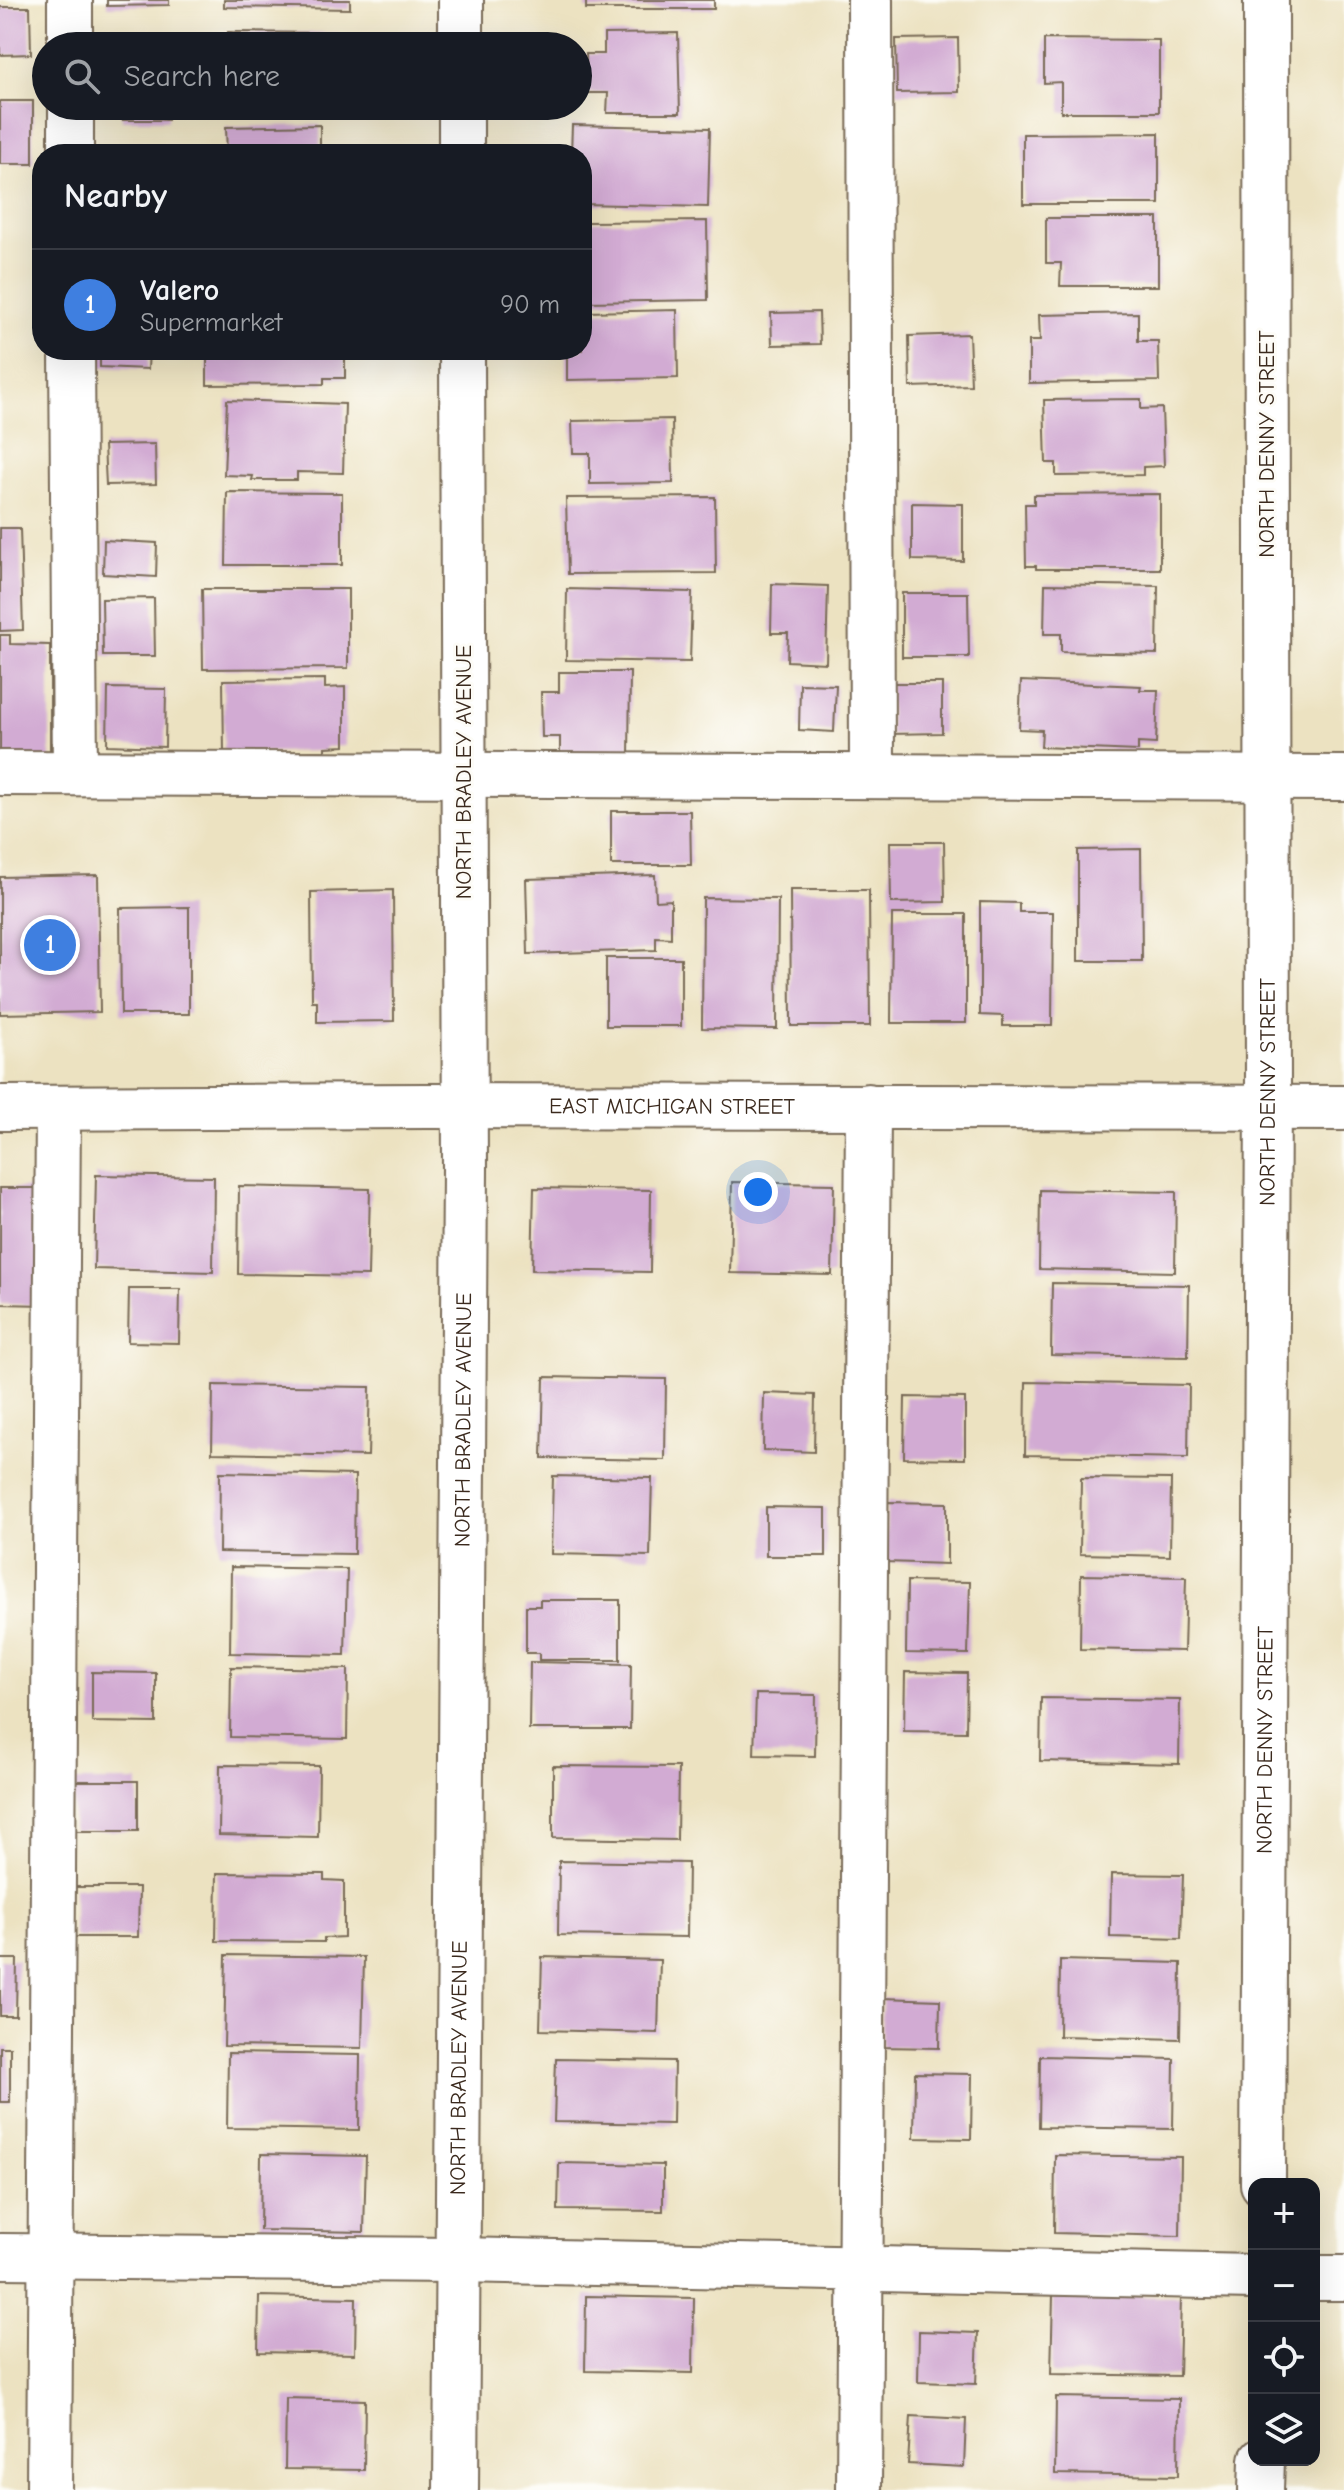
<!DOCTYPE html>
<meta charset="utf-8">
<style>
:root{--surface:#171b24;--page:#20242c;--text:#f1f3f6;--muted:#9ea1a6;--line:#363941;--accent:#b45309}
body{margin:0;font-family:"Comic Neue",sans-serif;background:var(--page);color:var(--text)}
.controls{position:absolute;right:24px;bottom:24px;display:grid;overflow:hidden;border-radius:16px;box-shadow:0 8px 32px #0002}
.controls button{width:72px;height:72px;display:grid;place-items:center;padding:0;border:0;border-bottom:2px solid var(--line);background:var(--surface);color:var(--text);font:40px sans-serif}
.you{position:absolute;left:758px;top:1192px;width:28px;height:28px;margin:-20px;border:6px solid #fff;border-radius:50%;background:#1a73e8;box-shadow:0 0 0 12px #1a73e833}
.badge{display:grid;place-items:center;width:52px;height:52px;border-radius:50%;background:var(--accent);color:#fff;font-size:26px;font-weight:700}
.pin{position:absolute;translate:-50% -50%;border:4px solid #fff;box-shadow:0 2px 8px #0006}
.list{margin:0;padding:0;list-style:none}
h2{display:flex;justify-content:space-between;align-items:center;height:104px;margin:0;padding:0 32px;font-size:34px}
h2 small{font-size:26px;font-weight:400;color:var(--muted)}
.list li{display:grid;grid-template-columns:52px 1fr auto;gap:24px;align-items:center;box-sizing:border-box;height:112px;padding:0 32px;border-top:2px solid var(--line)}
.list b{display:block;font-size:30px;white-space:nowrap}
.list p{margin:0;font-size:26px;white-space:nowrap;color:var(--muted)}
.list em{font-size:26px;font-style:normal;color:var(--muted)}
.icon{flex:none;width:44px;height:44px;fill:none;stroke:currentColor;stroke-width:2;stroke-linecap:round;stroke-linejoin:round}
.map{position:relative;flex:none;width:1344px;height:2490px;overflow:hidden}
.search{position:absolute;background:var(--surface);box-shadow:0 8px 32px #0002;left:32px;top:32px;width:560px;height:88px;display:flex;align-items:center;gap:20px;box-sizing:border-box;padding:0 28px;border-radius:44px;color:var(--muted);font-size:30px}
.panel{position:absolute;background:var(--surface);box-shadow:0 8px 32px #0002;left:32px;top:144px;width:560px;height:216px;border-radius:32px}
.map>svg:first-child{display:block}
.building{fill:#d2abd3}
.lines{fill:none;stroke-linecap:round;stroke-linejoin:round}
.minor-casing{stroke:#796a57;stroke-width:48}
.major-casing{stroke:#796a57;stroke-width:48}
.minor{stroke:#fff;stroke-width:44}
.major{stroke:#fff;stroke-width:44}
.labels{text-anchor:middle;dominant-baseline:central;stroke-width:6;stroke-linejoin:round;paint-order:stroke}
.street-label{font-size:22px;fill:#3b2a1e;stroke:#fdfcf7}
</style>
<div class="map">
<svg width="1344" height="2490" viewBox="0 0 1344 2490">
<rect width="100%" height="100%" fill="#fdfcf7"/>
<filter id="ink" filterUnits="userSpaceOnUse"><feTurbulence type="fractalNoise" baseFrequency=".0125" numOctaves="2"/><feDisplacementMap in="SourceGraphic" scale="16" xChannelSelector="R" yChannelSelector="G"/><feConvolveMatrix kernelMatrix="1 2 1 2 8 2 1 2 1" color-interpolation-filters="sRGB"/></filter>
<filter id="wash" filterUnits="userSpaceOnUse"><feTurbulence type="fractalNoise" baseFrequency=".006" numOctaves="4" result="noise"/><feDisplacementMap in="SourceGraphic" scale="32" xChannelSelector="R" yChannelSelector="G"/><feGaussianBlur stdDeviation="1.8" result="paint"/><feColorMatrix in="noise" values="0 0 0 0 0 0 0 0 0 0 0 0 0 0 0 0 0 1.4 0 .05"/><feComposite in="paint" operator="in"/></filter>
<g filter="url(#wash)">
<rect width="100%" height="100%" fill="#ece2c1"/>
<g id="blocks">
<!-- building -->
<path class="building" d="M 107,0 L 169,0 L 169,5 L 107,6 Z
M 224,0 L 350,0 L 350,9 L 224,7 Z
M 586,0 L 714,0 L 714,9 L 586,9 Z
M 0,7 L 30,7 L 31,54 L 0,55 Z
M 228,32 L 339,33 L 339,46 L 228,46 Z
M 678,33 L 680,113 L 607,113 L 608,93 L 587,93 L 586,54 L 604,54 L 604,34 Z
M 114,38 L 174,39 L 174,46 L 113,46 Z
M 958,38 L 959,92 L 897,93 L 896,39 Z
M 1044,39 L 1159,40 L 1159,112 L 1061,112 L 1061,82 L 1044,83 Z
M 0,101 L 33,101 L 33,164 L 0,164 Z
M 121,106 L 168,106 L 168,120 L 122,120 Z
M 320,125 L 320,150 L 341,149 L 341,154 L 227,154 L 226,127 Z
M 572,125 L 710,128 L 708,207 L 582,204 L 582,154 L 571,154 Z
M 1159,133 L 1159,204 L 1023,204 L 1023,134 Z
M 1046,218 L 1158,218 L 1158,286 L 1060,286 L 1061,263 L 1046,263 Z
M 707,221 L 708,300 L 586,302 L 585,294 L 582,294 L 582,228 L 587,228 L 587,222 Z
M 677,310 L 678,378 L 567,380 L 567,350 L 582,350 L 582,337 L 586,337 L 586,312 Z
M 819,312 L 820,344 L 772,345 L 771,313 Z
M 1138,313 L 1138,341 L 1158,341 L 1159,381 L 1029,383 L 1029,341 L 1040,341 L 1039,315 Z
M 969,334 L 971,385 L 910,387 L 909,336 Z
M 100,350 L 149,350 L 148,369 L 100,367 Z
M 207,350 L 345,350 L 345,378 L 324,378 L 324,384 L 207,385 Z
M 1141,399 L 1141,409 L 1162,408 L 1164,466 L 1143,467 L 1143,475 L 1056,476 L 1056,463 L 1046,463 L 1044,400 Z
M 227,400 L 345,404 L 343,473 L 297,472 L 297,480 L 252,480 L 253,476 L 224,475 Z
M 672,419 L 673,483 L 590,484 L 590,453 L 573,453 L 572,421 Z
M 155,444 L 156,484 L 106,485 L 104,445 Z
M 227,492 L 342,493 L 342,565 L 226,565 Z
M 1160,494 L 1160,569 L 1036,569 L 1036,566 L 1026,566 L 1025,504 L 1034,504 L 1034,495 Z
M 715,497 L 716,573 L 568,574 L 566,498 Z
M 912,503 L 963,504 L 963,561 L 912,560 Z
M 0,528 L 20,528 L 23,630 L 0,631 Z
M 104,540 L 157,543 L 156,577 L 103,574 Z
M 772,584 L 828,586 L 826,663 L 787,661 L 788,633 L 771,633 Z
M 1045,584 L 1158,586 L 1157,654 L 1061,652 L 1061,634 L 1044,634 Z
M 202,589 L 348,589 L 348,668 L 203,669 Z
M 567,589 L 692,592 L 690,662 L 566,660 Z
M 902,593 L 968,593 L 969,657 L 902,657 Z
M 154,598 L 155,656 L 103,656 L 102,599 Z
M 0,635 L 10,635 L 10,644 L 50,645 L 50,760 L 0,760 Z
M 559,672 L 630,672 L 629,757 L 560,756 L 560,737 L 542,737 L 541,692 L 559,692 Z
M 325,679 L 325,688 L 345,687 L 345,746 L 325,747 L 325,751 L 224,753 L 223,680 Z
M 1021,681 L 1141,686 L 1140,690 L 1158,690 L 1156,744 L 1138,743 L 1138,751 L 1041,747 L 1042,730 L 1019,729 Z
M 890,683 L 942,683 L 942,733 L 890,734 Z
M 800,684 L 836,685 L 834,732 L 799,730 Z
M 108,688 L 166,689 L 165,747 L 107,745 Z
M 611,811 L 690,811 L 691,865 L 611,865 Z
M 890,842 L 944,842 L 945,902 L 891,903 Z
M 1141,849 L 1142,961 L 1078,961 L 1078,850 Z
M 98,875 L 100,1012 L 0,1014 L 0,877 Z
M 655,875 L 656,901 L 671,900 L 671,938 L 656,937 L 656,950 L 528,954 L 526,879 Z
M 393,890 L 394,1021 L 317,1022 L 317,1001 L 312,1001 L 311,892 Z
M 790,890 L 869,890 L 870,1026 L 791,1026 Z
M 703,898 L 778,899 L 777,1029 L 702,1028 Z
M 980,902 L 1019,903 L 1019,912 L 1053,912 L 1052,1026 L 1003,1026 L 1003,1016 L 980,1015 Z
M 189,907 L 189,1014 L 121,1014 L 120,908 Z
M 892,914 L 966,914 L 966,1023 L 891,1023 Z
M 606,958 L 681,958 L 681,1026 L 606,1026 Z
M 96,1175 L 214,1177 L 213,1272 L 94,1269 Z
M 732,1182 L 834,1184 L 832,1275 L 730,1273 Z
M 239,1186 L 370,1189 L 368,1276 L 238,1274 Z
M 0,1188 L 47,1188 L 46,1305 L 0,1304 Z
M 534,1188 L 651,1190 L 650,1272 L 532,1270 Z
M 1040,1190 L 1176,1192 L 1175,1272 L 1039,1269 Z
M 1052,1283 L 1189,1285 L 1188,1357 L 1051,1355 Z
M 129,1289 L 180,1289 L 179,1343 L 128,1342 Z
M 544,1377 L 666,1379 L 665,1460 L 542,1458 Z
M 1026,1382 L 1189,1385 L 1188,1458 L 1025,1455 Z
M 213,1385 L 370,1387 L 368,1456 L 212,1453 Z
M 764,1393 L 815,1395 L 814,1452 L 763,1450 Z
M 905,1397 L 965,1398 L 965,1459 L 904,1458 Z
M 220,1472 L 355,1475 L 354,1554 L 219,1552 Z
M 553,1476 L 652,1478 L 650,1556 L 551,1554 Z
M 1081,1478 L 1171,1479 L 1170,1556 L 1080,1554 Z
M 887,1502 L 947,1503 L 947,1564 L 886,1562 Z
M 766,1507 L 826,1508 L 826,1556 L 766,1556 Z
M 231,1567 L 347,1569 L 345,1655 L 230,1653 Z
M 1081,1575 L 1186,1577 L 1184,1651 L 1080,1649 Z
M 907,1581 L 970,1582 L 968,1654 L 906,1653 Z
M 540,1600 L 620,1600 L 620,1660 L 539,1660 L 539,1653 L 526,1653 L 526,1606 L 540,1606 Z
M 530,1662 L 631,1664 L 630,1729 L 529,1729 Z
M 231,1667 L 348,1669 L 347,1739 L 230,1737 Z
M 92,1672 L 156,1673 L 156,1723 L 92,1722 Z
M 905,1672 L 967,1673 L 966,1732 L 904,1731 Z
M 756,1694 L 816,1695 L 815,1756 L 754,1755 Z
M 1041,1698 L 1180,1700 L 1179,1764 L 1040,1761 Z
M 220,1765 L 319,1766 L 318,1837 L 219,1835 Z
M 553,1766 L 678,1767 L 677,1840 L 553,1838 Z
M 74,1781 L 138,1781 L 138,1831 L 73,1831 Z
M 559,1861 L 688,1863 L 687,1937 L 558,1935 Z
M 217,1873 L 324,1874 L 324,1880 L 344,1881 L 344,1937 L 324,1938 L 324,1942 L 216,1941 Z
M 1111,1874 L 1183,1875 L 1181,1939 L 1110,1937 Z
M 74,1887 L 139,1887 L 138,1937 L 74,1937 Z
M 226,1955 L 364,1957 L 362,2048 L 224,2046 Z
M 542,1957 L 660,1960 L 658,2033 L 540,2030 Z
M 0,1959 L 17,1959 L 16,2016 L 0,2016 Z
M 1060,1960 L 1181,1963 L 1180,2039 L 1059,2036 Z
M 882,1998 L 940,2000 L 939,2048 L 881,2047 Z
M 0,2047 L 10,2047 L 10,2102 L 0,2102 Z
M 228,2053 L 360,2055 L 359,2130 L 227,2128 Z
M 1040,2056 L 1174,2059 L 1173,2129 L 1039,2127 Z
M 556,2059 L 674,2061 L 673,2124 L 554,2122 Z
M 915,2073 L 972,2074 L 971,2139 L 914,2138 Z
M 261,2154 L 366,2156 L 364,2232 L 260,2230 Z
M 1055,2155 L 1181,2157 L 1180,2236 L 1054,2233 Z
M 559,2163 L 663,2165 L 663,2211 L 558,2210 Z
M 1053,2295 L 1181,2297 L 1179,2376 L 1051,2374 Z
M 259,2296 L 356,2298 L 355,2354 L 258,2352 Z
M 586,2296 L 694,2298 L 693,2373 L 585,2371 Z
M 919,2331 L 978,2333 L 976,2384 L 918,2382 Z
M 1056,2397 L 1179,2399 L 1178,2476 L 1055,2474 Z
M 286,2398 L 365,2400 L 364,2470 L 285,2469 Z
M 911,2416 L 966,2419 L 964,2467 L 908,2464 Z"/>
</g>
</g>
<g filter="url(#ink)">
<use href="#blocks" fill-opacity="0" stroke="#796a57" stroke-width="2"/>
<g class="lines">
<defs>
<g id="minor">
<path d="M 70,0 L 70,46"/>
<path d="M 461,0 L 461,46"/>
<path d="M 870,0 L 872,776"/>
<path d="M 71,106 L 71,154"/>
<path d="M 461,106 L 461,154"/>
<path d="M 72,350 L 75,773"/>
<path d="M 0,773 L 1344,778"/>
<path id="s1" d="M 1263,2184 L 1268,1087 L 1266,0"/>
<path d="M 0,2256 L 458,2260 L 1254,2277"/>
<path d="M 1314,2278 L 1344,2278"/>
<path d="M 49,2490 L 58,1108"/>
<path id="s2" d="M 456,2490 L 465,1170 L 462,350"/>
<path d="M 859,2490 L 868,1106"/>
<path d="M 1261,2490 L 1262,2460"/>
</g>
<g id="major">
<path id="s3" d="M 0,1108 L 428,1106 L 1344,1108"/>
</g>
</defs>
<!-- minor casing -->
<use href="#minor" class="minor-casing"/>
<!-- major casing -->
<use href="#major" class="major-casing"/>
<!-- minor -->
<use href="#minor" class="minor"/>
<!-- major -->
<use href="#major" class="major"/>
</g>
</g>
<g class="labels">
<!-- street labels -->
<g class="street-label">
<text transform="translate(1267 444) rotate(-90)">NORTH DENNY STREET</text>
<text transform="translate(464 772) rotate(-90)">NORTH BRADLEY AVENUE</text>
<text stroke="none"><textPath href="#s1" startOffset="1092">NORTH DENNY STREET</textPath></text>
<text stroke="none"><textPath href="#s3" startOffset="672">EAST MICHIGAN STREET</textPath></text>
<text stroke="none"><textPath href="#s2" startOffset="1070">NORTH BRADLEY AVENUE</textPath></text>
<text stroke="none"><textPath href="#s1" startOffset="444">NORTH DENNY STREET</textPath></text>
<text stroke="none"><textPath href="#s2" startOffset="422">NORTH BRADLEY AVENUE</textPath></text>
</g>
</g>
</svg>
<div class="controls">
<button>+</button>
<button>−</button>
<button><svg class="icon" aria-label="locate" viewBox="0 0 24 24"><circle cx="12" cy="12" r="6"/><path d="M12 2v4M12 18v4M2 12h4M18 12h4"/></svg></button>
<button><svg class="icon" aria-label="layers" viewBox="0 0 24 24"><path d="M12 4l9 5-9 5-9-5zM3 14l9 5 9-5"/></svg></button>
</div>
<div class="you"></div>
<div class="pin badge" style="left:50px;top:945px;background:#3f7fe0">1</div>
<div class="search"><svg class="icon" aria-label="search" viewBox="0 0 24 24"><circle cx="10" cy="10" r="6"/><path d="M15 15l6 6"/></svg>Search here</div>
<section class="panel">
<h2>Nearby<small></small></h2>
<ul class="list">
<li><span class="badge" style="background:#3f7fe0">1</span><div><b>Valero</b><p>Supermarket</p></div><em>90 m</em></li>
</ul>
</section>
</div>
